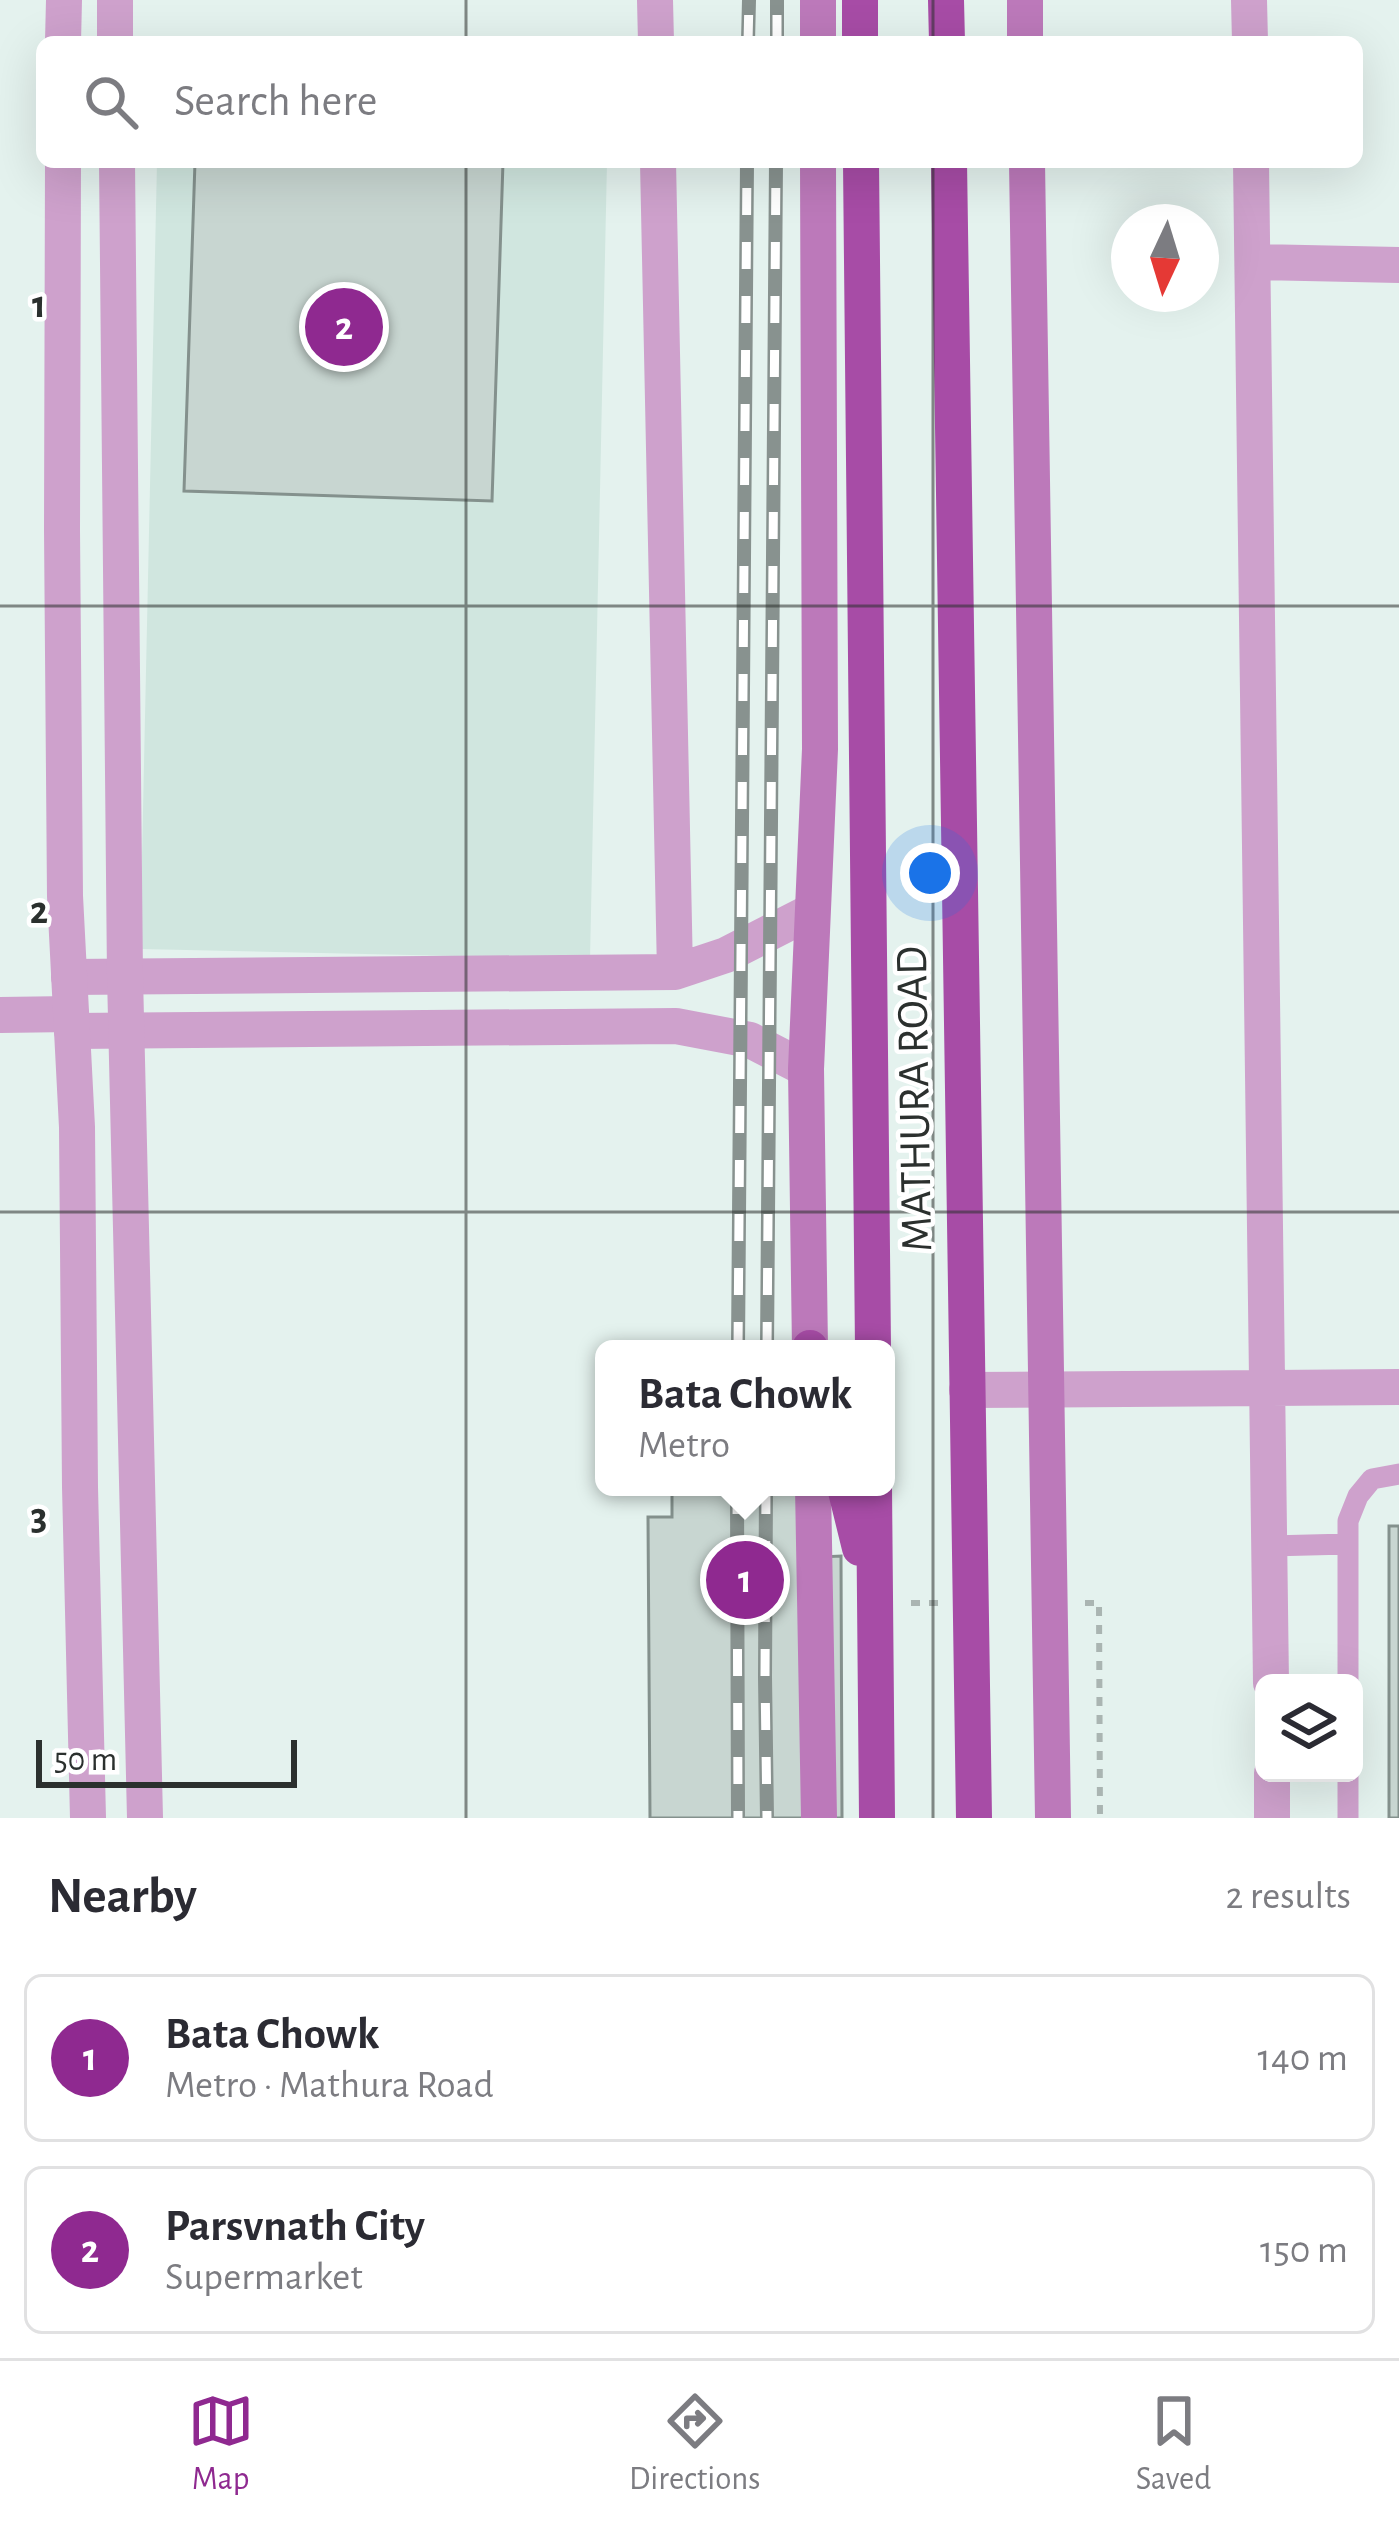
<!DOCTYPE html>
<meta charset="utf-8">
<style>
:root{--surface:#fff;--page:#f7f7f7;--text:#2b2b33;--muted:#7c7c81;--line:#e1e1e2;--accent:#8f2990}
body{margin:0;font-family:"Alegreya Sans",sans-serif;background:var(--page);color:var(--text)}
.controls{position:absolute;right:36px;bottom:36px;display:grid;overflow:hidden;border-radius:18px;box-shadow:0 12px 48px #0002}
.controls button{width:108px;height:108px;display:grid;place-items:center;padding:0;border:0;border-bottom:3px solid var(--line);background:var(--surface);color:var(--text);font:60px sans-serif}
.compass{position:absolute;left:1111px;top:204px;width:108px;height:108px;border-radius:50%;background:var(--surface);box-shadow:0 12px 48px #0002;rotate:184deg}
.scale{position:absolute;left:36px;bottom:30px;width:261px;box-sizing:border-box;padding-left:12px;border:6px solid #2b302e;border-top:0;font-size:33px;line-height:42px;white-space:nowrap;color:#2b302e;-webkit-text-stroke:9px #fff;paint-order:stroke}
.you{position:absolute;left:930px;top:873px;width:42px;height:42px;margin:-30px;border:9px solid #fff;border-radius:50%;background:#1a73e8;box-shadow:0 0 0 18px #1a73e833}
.badge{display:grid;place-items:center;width:78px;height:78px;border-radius:50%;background:var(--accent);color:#fff;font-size:39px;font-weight:700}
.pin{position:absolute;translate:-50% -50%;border:6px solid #fff;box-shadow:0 3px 12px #0006}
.popup{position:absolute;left:595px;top:1340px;width:300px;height:156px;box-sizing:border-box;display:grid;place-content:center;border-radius:18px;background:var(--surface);filter:drop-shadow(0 3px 9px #0005);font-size:39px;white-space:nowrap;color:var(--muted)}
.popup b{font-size:45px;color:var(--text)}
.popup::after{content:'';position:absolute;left:50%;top:100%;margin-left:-24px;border:24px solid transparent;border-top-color:var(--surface)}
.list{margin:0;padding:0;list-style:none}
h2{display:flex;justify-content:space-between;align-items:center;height:156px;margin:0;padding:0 48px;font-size:51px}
h2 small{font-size:39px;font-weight:400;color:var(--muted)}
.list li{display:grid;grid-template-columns:78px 1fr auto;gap:36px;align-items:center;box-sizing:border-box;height:168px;margin:0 24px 24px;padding:0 24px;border:3px solid var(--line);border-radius:18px}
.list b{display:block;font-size:45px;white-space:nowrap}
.list p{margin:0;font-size:39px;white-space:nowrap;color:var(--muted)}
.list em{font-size:39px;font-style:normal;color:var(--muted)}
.icon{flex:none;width:66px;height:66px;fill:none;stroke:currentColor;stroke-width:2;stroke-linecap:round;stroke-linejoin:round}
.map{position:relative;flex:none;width:1399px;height:1818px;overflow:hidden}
.search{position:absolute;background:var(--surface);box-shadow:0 12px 48px #0002;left:36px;right:36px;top:36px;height:132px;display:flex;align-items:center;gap:30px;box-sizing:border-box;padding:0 42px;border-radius:18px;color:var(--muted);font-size:45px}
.sheet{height:540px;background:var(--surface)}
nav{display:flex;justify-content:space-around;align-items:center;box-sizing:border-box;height:168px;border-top:3px solid var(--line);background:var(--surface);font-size:33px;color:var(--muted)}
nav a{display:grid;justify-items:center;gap:6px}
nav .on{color:var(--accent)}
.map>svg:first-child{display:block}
.built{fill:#d0e6df}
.building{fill:#c8d6d1;stroke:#84918d;stroke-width:3}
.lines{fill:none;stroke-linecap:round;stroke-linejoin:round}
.path{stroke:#aab5b2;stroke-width:6;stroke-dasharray:9 9;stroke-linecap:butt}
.service{stroke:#cea1cc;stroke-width:21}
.minor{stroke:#cea1cc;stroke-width:36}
.tertiary{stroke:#cea1cc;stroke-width:36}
.secondary{stroke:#bc79ba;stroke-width:36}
.trunk{stroke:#a74ca6;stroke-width:36}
.rail-casing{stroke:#88928f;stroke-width:14}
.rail{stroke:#fff;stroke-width:9;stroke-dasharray:27;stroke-linecap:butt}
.grid{fill:none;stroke:#2b302e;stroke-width:3;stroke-opacity:0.55}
.labels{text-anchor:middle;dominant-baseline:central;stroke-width:9;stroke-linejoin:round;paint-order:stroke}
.street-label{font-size:45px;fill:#2b302e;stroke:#fff}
.grid-label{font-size:39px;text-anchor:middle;font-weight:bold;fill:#2b302e;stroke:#fff;stroke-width:9;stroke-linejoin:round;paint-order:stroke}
</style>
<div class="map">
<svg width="1399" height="1818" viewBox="0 0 1399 1818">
<rect width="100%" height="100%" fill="#e4f2ee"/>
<!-- built -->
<path class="built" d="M 157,162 L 607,162 L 590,959 L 140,949 Z"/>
<!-- building -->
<path class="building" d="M 195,162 L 503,162 L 492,501 L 184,491 Z
M 672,1487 L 821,1487 L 821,1557 L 841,1556 L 842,1818 L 650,1818 L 648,1517 L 672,1517 Z
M 1389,1526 L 1399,1526 L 1399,1818 L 1389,1818 Z"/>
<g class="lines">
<!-- path -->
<path class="path" d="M 911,1603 L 940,1603
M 1085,1603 L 1099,1603 L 1100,1818"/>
<!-- service -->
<path class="service" d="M 1270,1546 L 1348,1544
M 1348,1683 L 1348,1521 L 1358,1496 L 1372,1479 L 1399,1474
M 1348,1773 L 1348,1818"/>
<!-- minor -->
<path class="minor" d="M 655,0 L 656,42
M 1249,0 L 1250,42
M 658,162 L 675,972
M 1251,162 L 1271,1683
M 1253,262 L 1399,265
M 69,977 L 675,972 L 726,955 L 812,911
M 0,1015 L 71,1014
M 72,1031 L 676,1026 L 750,1040 L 806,1069
M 967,1390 L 1399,1387
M 1272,1773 L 1272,1818"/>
<!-- tertiary -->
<path class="tertiary" d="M 115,0 L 115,42
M 63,42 L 64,0
M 63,162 L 62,530 L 65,896 L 77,1127 L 80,1487 L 88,1818
M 117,162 L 125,976 L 145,1818"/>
<!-- secondary -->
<path class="secondary" d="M 818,0 L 818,42
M 1025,0 L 1025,42
M 1027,162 L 1053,1818
M 810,1349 L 806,1069 L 820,749 L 818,162
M 813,1487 L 819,1818"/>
<!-- trunk -->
<path class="trunk" d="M 860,0 L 860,42
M 946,0 L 947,42
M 861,162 L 873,1349
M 949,162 L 974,1818
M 810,1348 L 810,1349
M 845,1487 L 860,1548
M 874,1487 L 877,1818"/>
<defs>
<path id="rail" d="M 748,42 L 749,0
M 777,42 L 777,0
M 738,1349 L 747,162
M 767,1349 L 776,162
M 737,1487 L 738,1818
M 766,1487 L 765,1677 L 767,1818"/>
</defs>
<!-- rail casing -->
<use href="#rail" class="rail-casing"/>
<!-- rail -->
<use href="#rail" class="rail"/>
</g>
<!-- grid -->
<path class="grid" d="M 466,0 L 466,42M 933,0 L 933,42M 466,162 L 466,1818M 933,162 L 933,1818M 0,606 L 1399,606M 0,1212 L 1399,1212"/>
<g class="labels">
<!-- street labels -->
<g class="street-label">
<text transform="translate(915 1099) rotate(-91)">MATHURA ROAD</text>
</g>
</g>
<g class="grid-label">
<text x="39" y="317">1</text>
<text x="39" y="923">2</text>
<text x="39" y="1529">3</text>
</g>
</svg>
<div class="controls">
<button><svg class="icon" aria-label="layers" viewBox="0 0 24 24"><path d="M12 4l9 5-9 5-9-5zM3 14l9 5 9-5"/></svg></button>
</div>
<svg class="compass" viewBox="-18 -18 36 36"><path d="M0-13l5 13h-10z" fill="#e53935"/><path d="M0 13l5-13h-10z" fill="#7c7c81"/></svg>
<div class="scale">50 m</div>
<div class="you"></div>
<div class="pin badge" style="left:745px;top:1580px">1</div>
<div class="popup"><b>Bata Chowk</b>Metro</div>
<div class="pin badge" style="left:344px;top:327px">2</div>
<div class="search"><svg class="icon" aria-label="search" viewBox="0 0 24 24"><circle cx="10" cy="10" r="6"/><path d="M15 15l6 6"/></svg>Search here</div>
</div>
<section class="sheet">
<h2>Nearby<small>2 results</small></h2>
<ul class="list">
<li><span class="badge">1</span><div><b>Bata Chowk</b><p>Metro · Mathura Road</p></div><em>140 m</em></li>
<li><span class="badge">2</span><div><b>Parsvnath City</b><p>Supermarket</p></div><em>150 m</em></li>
</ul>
</section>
<nav>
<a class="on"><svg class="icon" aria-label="map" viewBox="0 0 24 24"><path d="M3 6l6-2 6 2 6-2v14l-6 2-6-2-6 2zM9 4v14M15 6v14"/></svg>Map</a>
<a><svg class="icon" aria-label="directions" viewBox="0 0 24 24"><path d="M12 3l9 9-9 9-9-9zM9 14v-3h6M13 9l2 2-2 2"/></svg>Directions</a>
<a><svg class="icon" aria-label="saved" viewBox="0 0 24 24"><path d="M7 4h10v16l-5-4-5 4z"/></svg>Saved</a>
</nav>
